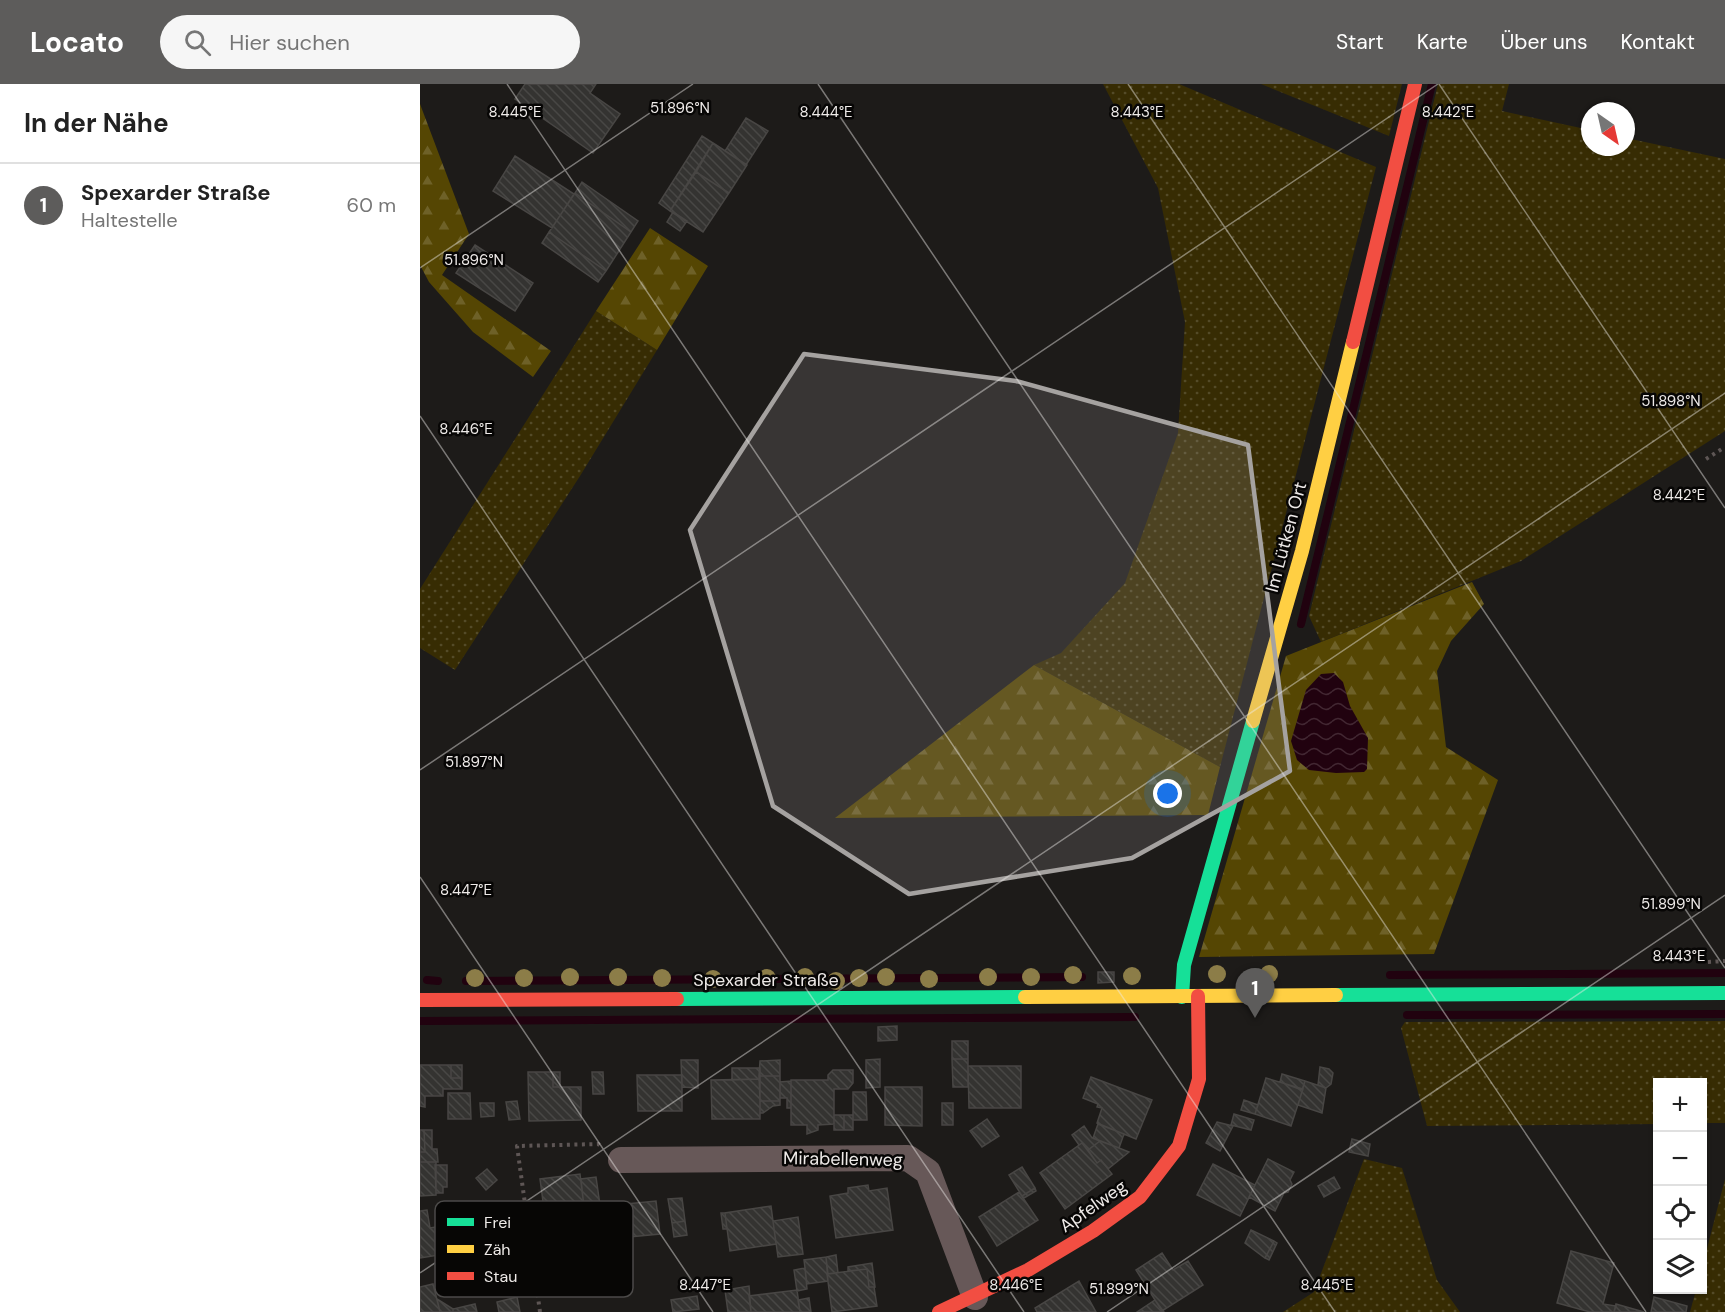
<!DOCTYPE html>
<html lang="de">
<meta charset="utf-8">
<style>
:root{--surface:#fff;--page:#f6f6f6;--text:#222;--muted:#767676;--line:#e0e0e0;--accent:#5d5c5b}
body{margin:0;font-family:"DM Sans",sans-serif;background:var(--page);color:var(--text)}
.controls{position:absolute;right:18px;bottom:18px;display:grid;overflow:hidden;border-radius:0px;box-shadow:0 2px 4px #0004}
.controls button{width:54px;height:54px;display:grid;place-items:center;padding:0;border:0;border-bottom:2px solid var(--line);background:var(--surface);color:var(--text);font:30px sans-serif}
.compass{position:absolute;left:1161px;top:18px;width:54px;height:54px;border-radius:50%;background:var(--surface);box-shadow:0 2px 4px #0004;rotate:146deg}
.you{position:absolute;left:748px;top:710px;width:21px;height:21px;margin:-15px;border:4px solid #fff;border-radius:50%;background:#1a73e8;box-shadow:0 0 0 9px #1a73e833}
.badge{display:grid;place-items:center;width:39px;height:39px;border-radius:50%;background:var(--accent);color:#fff;font-size:20px;font-weight:700}
.pin{position:absolute;translate:-50% -50px;filter:drop-shadow(0 2px 3px #0008)}
.pin::after{content:'';position:absolute;top:32px;width:21px;height:18px;background:inherit;clip-path:polygon(0 0,100% 0,50% 100%)}
.list{margin:0;padding:0;list-style:none}
h2{display:flex;justify-content:space-between;align-items:center;height:78px;margin:0;padding:0 24px;font-size:26px}
h2 small{font-size:20px;font-weight:400;color:var(--muted)}
.list li{display:grid;grid-template-columns:39px 1fr auto;gap:18px;align-items:center;box-sizing:border-box;height:84px;padding:0 24px;border-top:2px solid var(--line)}
.list b{display:block;font-size:22px;white-space:nowrap}
.list p{margin:0;font-size:20px;white-space:nowrap;color:var(--muted)}
.list em{font-size:20px;font-style:normal;color:var(--muted)}
.icon{flex:none;width:33px;height:33px;fill:none;stroke:currentColor;stroke-width:2;stroke-linecap:round;stroke-linejoin:round}
.map{position:relative;flex:none;width:1305px;height:1228px;overflow:hidden}
header{display:flex;align-items:center;gap:36px;box-sizing:border-box;height:84px;padding:0 30px;background:var(--accent);color:#fff}
header strong{font-size:28px}
nav{display:flex;gap:33px;margin-inline-start:auto;font-size:21px}
.search{width:420px;height:54px;background:var(--page);display:flex;align-items:center;gap:15px;box-sizing:border-box;padding:0 21px;border-radius:33px;color:var(--muted);font-size:22px}
main{display:flex}
aside{flex:1;background:var(--surface)}
.map>svg:first-child{display:block}
.grass{fill:url(#grass-dots)}
.forest{fill:url(#forest-firs)}
.water{fill:url(#water-waves)}
.lines{fill:none;stroke-linecap:round;stroke-linejoin:round}
.stream{stroke:#21020f;stroke-width:8}
.building{fill:url(#building-back-hatch);stroke:#484644;stroke-width:1.5}
.path{stroke:#5e5655;stroke-width:4;stroke-dasharray:3 4.5;stroke-linecap:butt}
.street{stroke:#675858;stroke-width:26}
.fast{stroke:#16e098;stroke-width:14}
.slow{stroke:#ffcf43;stroke-width:14}
.jam{stroke:#f24e42;stroke-width:14}
.tree{fill:#8c7d48}
.marked{fill:#a5a2a0;fill-opacity:0.2;stroke:#a5a2a0;stroke-width:4.5;stroke-linejoin:round}
.ticks{fill:none;stroke:#eeeae8;stroke-width:1.5;stroke-opacity:0.45}
.labels{text-anchor:middle;dominant-baseline:central;stroke-width:5;stroke-linejoin:round;paint-order:stroke}
.street-label{font-size:18px;fill:#eeeae8;stroke:#070605}
.key{fill:#070605;stroke:#4c4a49;stroke-width:1.5}
.key-label{font-size:16px;fill:#eeeae8}
.ticks-label{font-size:15px;text-anchor:middle;fill:#eeeae8;stroke:#070605;stroke-width:5;stroke-linejoin:round;paint-order:stroke}
</style>
<header>
<strong>Locato</strong>
<div class="search"><svg class="icon" aria-label="search" viewBox="0 0 24 24"><circle cx="10" cy="10" r="6"/><path d="M15 15l6 6"/></svg>Hier suchen</div>
<nav><a>Start</a><a>Karte</a><a>Über uns</a><a>Kontakt</a></nav>
</header>
<main>
<aside>
<h2>In der Nähe<small></small></h2>
<ul class="list">
<li><span class="badge">1</span><div><b>Spexarder Straße</b><p>Haltestelle</p></div><em>60 m</em></li>
</ul>
</aside>
<div class="map">
<svg width="1305" height="1228" viewBox="0 0 1305 1228">
<defs>
<pattern id="grass-dots" width="8" height="8" patternUnits="userSpaceOnUse" patternTransform="scale(1.5)"><rect width="8" height="8" fill="#372c03"/><path d="M2 2h.1M6 6h.1" fill="none" stroke="#544b28" stroke-width="1.8" stroke-linecap="round"/></pattern>
<pattern id="forest-firs" width="22" height="20" patternUnits="userSpaceOnUse" patternTransform="scale(1.5)"><rect width="22" height="20" fill="#554603"/><path d="M5 1l3.5 6h-7zM16 11l3.5 6h-7z" fill="#6e6128"/></pattern>
<pattern id="water-waves" width="16" height="10" patternUnits="userSpaceOnUse" patternTransform="scale(1.5)"><rect width="16" height="10" fill="#21020f"/><path d="M0 5q4-4 8 0t8 0" fill="none" stroke="#422732"/></pattern>
<pattern id="building-back-hatch" width="6" height="6" patternUnits="userSpaceOnUse" patternTransform="scale(1.5)"><rect width="6" height="6" fill="#343331"/><path d="M-1 5l2 2M0 0l6 6M5-1l2 2" fill="none" stroke="#484745"/></pattern>
</defs>
<rect width="100%" height="100%" fill="#1d1b19"/>
<!-- grass -->
<path class="grass" d="M 683,0 L 759,0 L 956,83 L 800,683 L 614,581 L 641,569 L 705,499 L 758,349 L 765,238 L 738,104 Z
M 841,0 L 982,0 L 969,52 Z
M 1018,0 L 1089,0 L 1082,27 L 1170,46 L 1170,63 L 1206,63 L 1206,54 L 1305,75 L 1305,347 L 1101,477 L 901,558 L 889,532 Z
M 176,227 L 237,266 L 160,392 L 35,586 L 0,564 L 0,505 Z
M 1305,937 L 1305,1039 L 1283,1039 L 1282,998 L 1238,998 L 1237,1040 L 1007,1042 L 981,944 L 985,938 Z
M 944,1075 L 982,1084 L 1017,1196 L 1040,1228 L 863,1228 L 894,1208 Z
M 1305,1095 L 1305,1228 L 1270,1228 L 1276,1206 L 1282,1206 L 1283,1180 Z"/>
<!-- forest -->
<path class="forest" d="M 0,20 L 49,150 L 22,191 L 131,267 L 113,293 L 53,248 L 9,198 L 0,181 Z
M 230,144 L 288,182 L 237,266 L 176,227 Z
M 1052,498 L 1064,520 L 1031,557 L 1017,587 L 1026,663 L 1078,696 L 1014,870 L 779,873 L 866,572 Z
M 614,581 L 800,683 L 788,731 L 415,734 Z"/>
<!-- water -->
<path class="water" d="M 914,589 L 923,598 L 930,622 L 948,654 L 947,685 L 944,688 L 916,689 L 889,686 L 877,676 L 871,657 L 886,606 L 901,590 Z"/>
<g class="lines">
<!-- stream -->
<path class="stream" d="M 881,540 L 1012,0
M 970,891 L 1305,889
M 7,896 L 18,897
M 46,897 L 662,893
M 987,931 L 1305,930
M 0,937 L 715,933"/>
</g>
<!-- building -->
<path class="building" d="M 105,0 L 176,0 L 170,9 L 200,30 L 173,69 L 95,15 Z
M 326,34 L 348,47 L 326,81 L 305,67 Z
M 282,52 L 293,59 L 250,127 L 239,119 Z
M 293,59 L 327,81 L 309,109 L 276,88 Z
M 95,72 L 154,110 L 132,144 L 73,107 Z
M 276,88 L 309,109 L 283,148 L 250,127 Z
M 162,98 L 218,137 L 211,148 L 155,109 Z
M 155,109 L 211,148 L 186,187 L 129,148 Z
M 253,128 L 267,137 L 260,147 L 247,138 Z
M 129,148 L 186,187 L 178,198 L 122,159 Z
M 55,161 L 113,199 L 95,227 L 36,189 Z
M 678,888 L 694,888 L 694,898 L 678,899 Z
M 477,942 L 477,956 L 458,957 L 458,943 Z
M 532,957 L 548,957 L 548,975 L 532,975 Z
M 460,975 L 460,1003 L 446,1004 L 446,976 Z
M 532,975 L 548,975 L 548,1003 L 533,1003 Z
M 261,976 L 278,976 L 278,1004 L 262,1003 Z
M 360,976 L 360,992 L 339,992 L 340,977 Z
M 0,981 L 31,981 L 31,994 L 42,994 L 42,1005 L 23,1005 L 23,1012 L 5,1012 L 5,1023 L 0,1022 Z
M 31,981 L 42,981 L 42,994 L 31,994 Z
M 548,982 L 601,982 L 601,1024 L 549,1024 Z
M 900,983 L 909,985 L 913,989 L 911,1000 L 906,1004 L 898,1001 Z
M 312,984 L 340,984 L 340,995 L 312,996 Z
M 413,986 L 433,986 L 433,999 L 428,1005 L 414,1005 L 414,1040 L 398,1041 L 398,1046 L 387,1050 L 387,1041 L 371,1041 L 371,996 L 408,996 L 408,991 Z
M 108,988 L 133,988 L 133,1003 L 161,1003 L 161,1036 L 109,1037 Z
M 133,988 L 140,988 L 140,1003 L 133,1003 Z
M 172,988 L 183,988 L 184,1010 L 173,1010 Z
M 862,990 L 885,997 L 882,1006 L 860,998 Z
M 217,991 L 262,991 L 262,1027 L 218,1027 Z
M 339,992 L 360,992 L 360,1017 L 340,1017 Z
M 671,993 L 732,1016 L 716,1055 L 677,1039 L 682,1024 L 677,1023 L 678,1020 L 663,1014 Z
M 846,994 L 883,1005 L 871,1042 L 835,1030 Z
M 340,995 L 340,1035 L 292,1035 L 291,996 Z
M 371,997 L 371,1024 L 367,1024 L 367,1014 L 360,1014 L 360,998 Z
M 885,997 L 906,1004 L 902,1029 L 878,1021 Z
M 465,1003 L 502,1003 L 502,1042 L 465,1041 Z
M 433,1008 L 446,1008 L 447,1036 L 433,1036 Z
M 28,1009 L 50,1009 L 51,1035 L 28,1035 Z
M 824,1016 L 838,1021 L 835,1030 L 821,1026 Z
M 97,1017 L 100,1035 L 89,1036 L 86,1018 Z
M 340,1017 L 360,1017 L 360,1021 L 353,1022 L 343,1029 L 340,1029 Z
M 60,1019 L 74,1019 L 74,1032 L 61,1033 Z
M 522,1019 L 533,1019 L 533,1041 L 522,1041 Z
M 814,1030 L 834,1036 L 831,1046 L 811,1041 Z
M 414,1031 L 424,1031 L 424,1046 L 414,1046 Z
M 424,1031 L 433,1031 L 433,1046 L 424,1046 Z
M 567,1035 L 579,1052 L 562,1063 L 550,1047 Z
M 797,1038 L 813,1042 L 800,1067 L 786,1059 Z
M 678,1040 L 704,1050 L 699,1064 L 673,1054 Z
M 664,1042 L 672,1054 L 680,1057 L 668,1066 L 662,1059 L 659,1061 L 652,1051 Z
M 0,1046 L 4,1046 L 5,1068 L 0,1068 Z
M 4,1046 L 12,1046 L 12,1065 L 17,1065 L 18,1078 L 0,1078 L 0,1068 L 5,1068 Z
M 932,1055 L 950,1060 L 948,1072 L 929,1068 Z
M 680,1057 L 699,1064 L 709,1068 L 688,1085 L 681,1076 L 677,1079 L 668,1066 Z
M 662,1059 L 677,1079 L 681,1076 L 692,1090 L 645,1125 L 620,1089 Z
M 848,1075 L 874,1088 L 870,1096 L 872,1100 L 868,1108 L 864,1109 L 855,1127 L 829,1113 Z
M 0,1078 L 16,1078 L 16,1111 L 0,1112 Z
M 793,1080 L 835,1101 L 820,1132 L 777,1111 Z
M 15,1081 L 27,1081 L 27,1103 L 23,1103 L 23,1109 L 16,1109 Z
M 602,1083 L 615,1104 L 602,1112 L 589,1091 Z
M 67,1085 L 77,1096 L 66,1106 L 56,1094 Z
M 160,1090 L 164,1123 L 145,1125 L 148,1145 L 127,1148 L 120,1095 Z
M 176,1093 L 180,1121 L 164,1123 L 161,1095 Z
M 914,1093 L 920,1104 L 904,1113 L 898,1102 Z
M 448,1101 L 449,1107 L 467,1104 L 473,1146 L 416,1154 L 410,1112 L 428,1109 L 428,1104 Z
M 615,1104 L 616,1107 L 604,1114 L 602,1112 Z
M 599,1108 L 618,1136 L 577,1162 L 559,1133 Z
M 262,1114 L 265,1137 L 252,1139 L 248,1115 Z
M 236,1117 L 240,1150 L 199,1154 L 196,1121 Z
M 351,1122 L 356,1160 L 310,1167 L 305,1129 Z
M 7,1126 L 10,1144 L 40,1139 L 44,1167 L 0,1174 L 0,1127 Z
M 301,1129 L 305,1129 L 307,1145 L 303,1145 Z
M 378,1133 L 383,1170 L 358,1173 L 353,1137 Z
M 265,1137 L 267,1151 L 254,1153 L 252,1139 Z
M 831,1146 L 854,1157 L 845,1174 L 825,1159 Z
M 854,1157 L 857,1159 L 849,1176 L 845,1174 Z
M 1151,1167 L 1194,1179 L 1183,1220 L 1196,1222 L 1194,1228 L 1170,1228 L 1137,1219 Z
M 742,1169 L 753,1186 L 768,1177 L 783,1201 L 742,1227 L 716,1186 Z
M 416,1171 L 418,1189 L 408,1190 L 406,1173 Z
M 406,1173 L 408,1197 L 387,1200 L 384,1176 Z
M 452,1179 L 455,1203 L 449,1203 L 447,1185 L 428,1187 L 428,1183 Z
M 385,1184 L 387,1205 L 377,1207 L 374,1186 Z
M 447,1185 L 449,1203 L 454,1203 L 457,1222 L 412,1228 L 407,1190 Z
M 659,1197 L 676,1228 L 617,1228 L 615,1224 Z
M 13,1200 L 20,1228 L 0,1228 L 0,1203 Z
M 329,1202 L 331,1228 L 308,1228 L 305,1206 Z
M 377,1206 L 380,1228 L 331,1228 L 329,1212 Z
M 277,1212 L 279,1225 L 253,1228 L 251,1216 Z
M 97,1213 L 100,1228 L 79,1228 L 77,1218 Z
M 1234,1213 L 1267,1222 L 1266,1228 L 1231,1228 Z
M 389,1214 L 391,1228 L 380,1228 L 378,1216 Z
M 17,1215 L 33,1225 L 33,1228 L 20,1228 Z
M 735,1216 L 744,1228 L 717,1228 Z
M 55,1220 L 57,1228 L 33,1228 L 33,1225 Z
M 1196,1220 L 1224,1228 L 1194,1228 Z"/>
<g class="lines">
<!-- path -->
<path class="path" d="M 1286,375 L 1305,363
M 1288,878 L 1305,877
M 120,1228 L 97,1062 L 178,1060 L 181,1062"/>
<!-- street -->
<path class="street" d="M 201,1076 L 488,1074 L 508,1088 L 555,1213"/>
<!-- fast -->
<path class="fast" d="M 916,911 L 1305,909
M 762,913 L 764,881 L 833,637
M 257,915 L 605,913"/>
<!-- slow -->
<path class="slow" d="M 833,637 L 882,467 L 933,258
M 605,913 L 916,911"/>
<!-- jam -->
<path class="jam" d="M 933,258 L 995,0
M 0,916 L 257,915
M 519,1228 L 608,1186 L 673,1147 L 720,1113 L 759,1062 L 779,995 L 778,912"/>
</g>
<!-- trees -->
<g class="tree">
<circle cx="797" cy="890" r="9"/>
<circle cx="849" cy="890" r="9"/>
<circle cx="653" cy="891" r="9"/>
<circle cx="712" cy="892" r="9"/>
<circle cx="150" cy="893" r="9"/>
<circle cx="198" cy="893" r="9"/>
<circle cx="385" cy="893" r="9"/>
<circle cx="466" cy="893" r="9"/>
<circle cx="568" cy="893" r="9"/>
<circle cx="611" cy="893" r="9"/>
<circle cx="55" cy="894" r="9"/>
<circle cx="104" cy="894" r="9"/>
<circle cx="242" cy="894" r="9"/>
<circle cx="347" cy="894" r="9"/>
<circle cx="439" cy="894" r="9"/>
<circle cx="293" cy="895" r="9"/>
<circle cx="509" cy="895" r="9"/>
<circle cx="416" cy="897" r="9"/>
</g>
<!-- marked area -->
<path class="marked" d="M 384,270 L 596,297 L 828,361 L 870,687 L 712,774 L 489,810 L 353,722 L 270,446 Z"/>
<!-- ticks -->
<path class="ticks" d="M 87,0 L 915,1228M 398,0 L 1226,1228M 708,0 L 1305,884M 1019,0 L 1305,424M 0,184 L 273,0M 0,332 L 604,1228M 0,686 L 1018,0M 0,793 L 293,1228M 0,1189 L 1305,309M 687,1228 L 1305,811"/>
<g class="labels">
<!-- street labels -->
<g class="street-label">
<text transform="translate(866 453) rotate(-75)">Im Lütken Ort</text>
<text x="346" y="896">Spexarder Straße</text>
<text transform="translate(423 1075) rotate(1)">Mirabellenweg</text>
<text transform="translate(673 1122) rotate(-35)">Apfelweg</text>
</g>
</g>
<!-- legend -->
<rect x="15" y="1117" width="198" height="96" rx="9" class="key"/>
<rect x="27" y="1134" width="27" height="8" fill="#16e098"/>
<rect x="27" y="1161" width="27" height="8" fill="#ffcf43"/>
<rect x="27" y="1188" width="27" height="8" fill="#f24e42"/>
<g class="key-label">
<text x="64" y="1144">Frei</text>
<text x="64" y="1171">Zäh</text>
<text x="64" y="1198">Stau</text>
</g>
<g class="ticks-label">
<text x="260" y="29">51.896°N</text>
<text x="717" y="33">8.443°E</text>
<text x="95" y="33">8.445°E</text>
<text x="406" y="33">8.444°E</text>
<text x="1028" y="33">8.442°E</text>
<text x="54" y="181">51.896°N</text>
<text x="1251" y="322">51.898°N</text>
<text x="46" y="350">8.446°E</text>
<text x="1259" y="416">8.442°E</text>
<text x="54" y="683">51.897°N</text>
<text x="46" y="811">8.447°E</text>
<text x="1251" y="825">51.899°N</text>
<text x="1259" y="877">8.443°E</text>
<text x="285" y="1206">8.447°E</text>
<text x="596" y="1206">8.446°E</text>
<text x="907" y="1206">8.445°E</text>
<text x="699" y="1210">51.899°N</text>
</g>
</svg>
<div class="controls">
<button>+</button>
<button>−</button>
<button><svg class="icon" aria-label="locate" viewBox="0 0 24 24"><circle cx="12" cy="12" r="6"/><path d="M12 2v4M12 18v4M2 12h4M18 12h4"/></svg></button>
<button><svg class="icon" aria-label="layers" viewBox="0 0 24 24"><path d="M12 4l9 5-9 5-9-5zM3 14l9 5 9-5"/></svg></button>
</div>
<svg class="compass" viewBox="-18 -18 36 36"><path d="M0-13l5 13h-10z" fill="#e53935"/><path d="M0 13l5-13h-10z" fill="#767676"/></svg>
<div class="you"></div>
<div class="pin badge" style="left:835px;top:934px">1</div>
</div>
</main>
